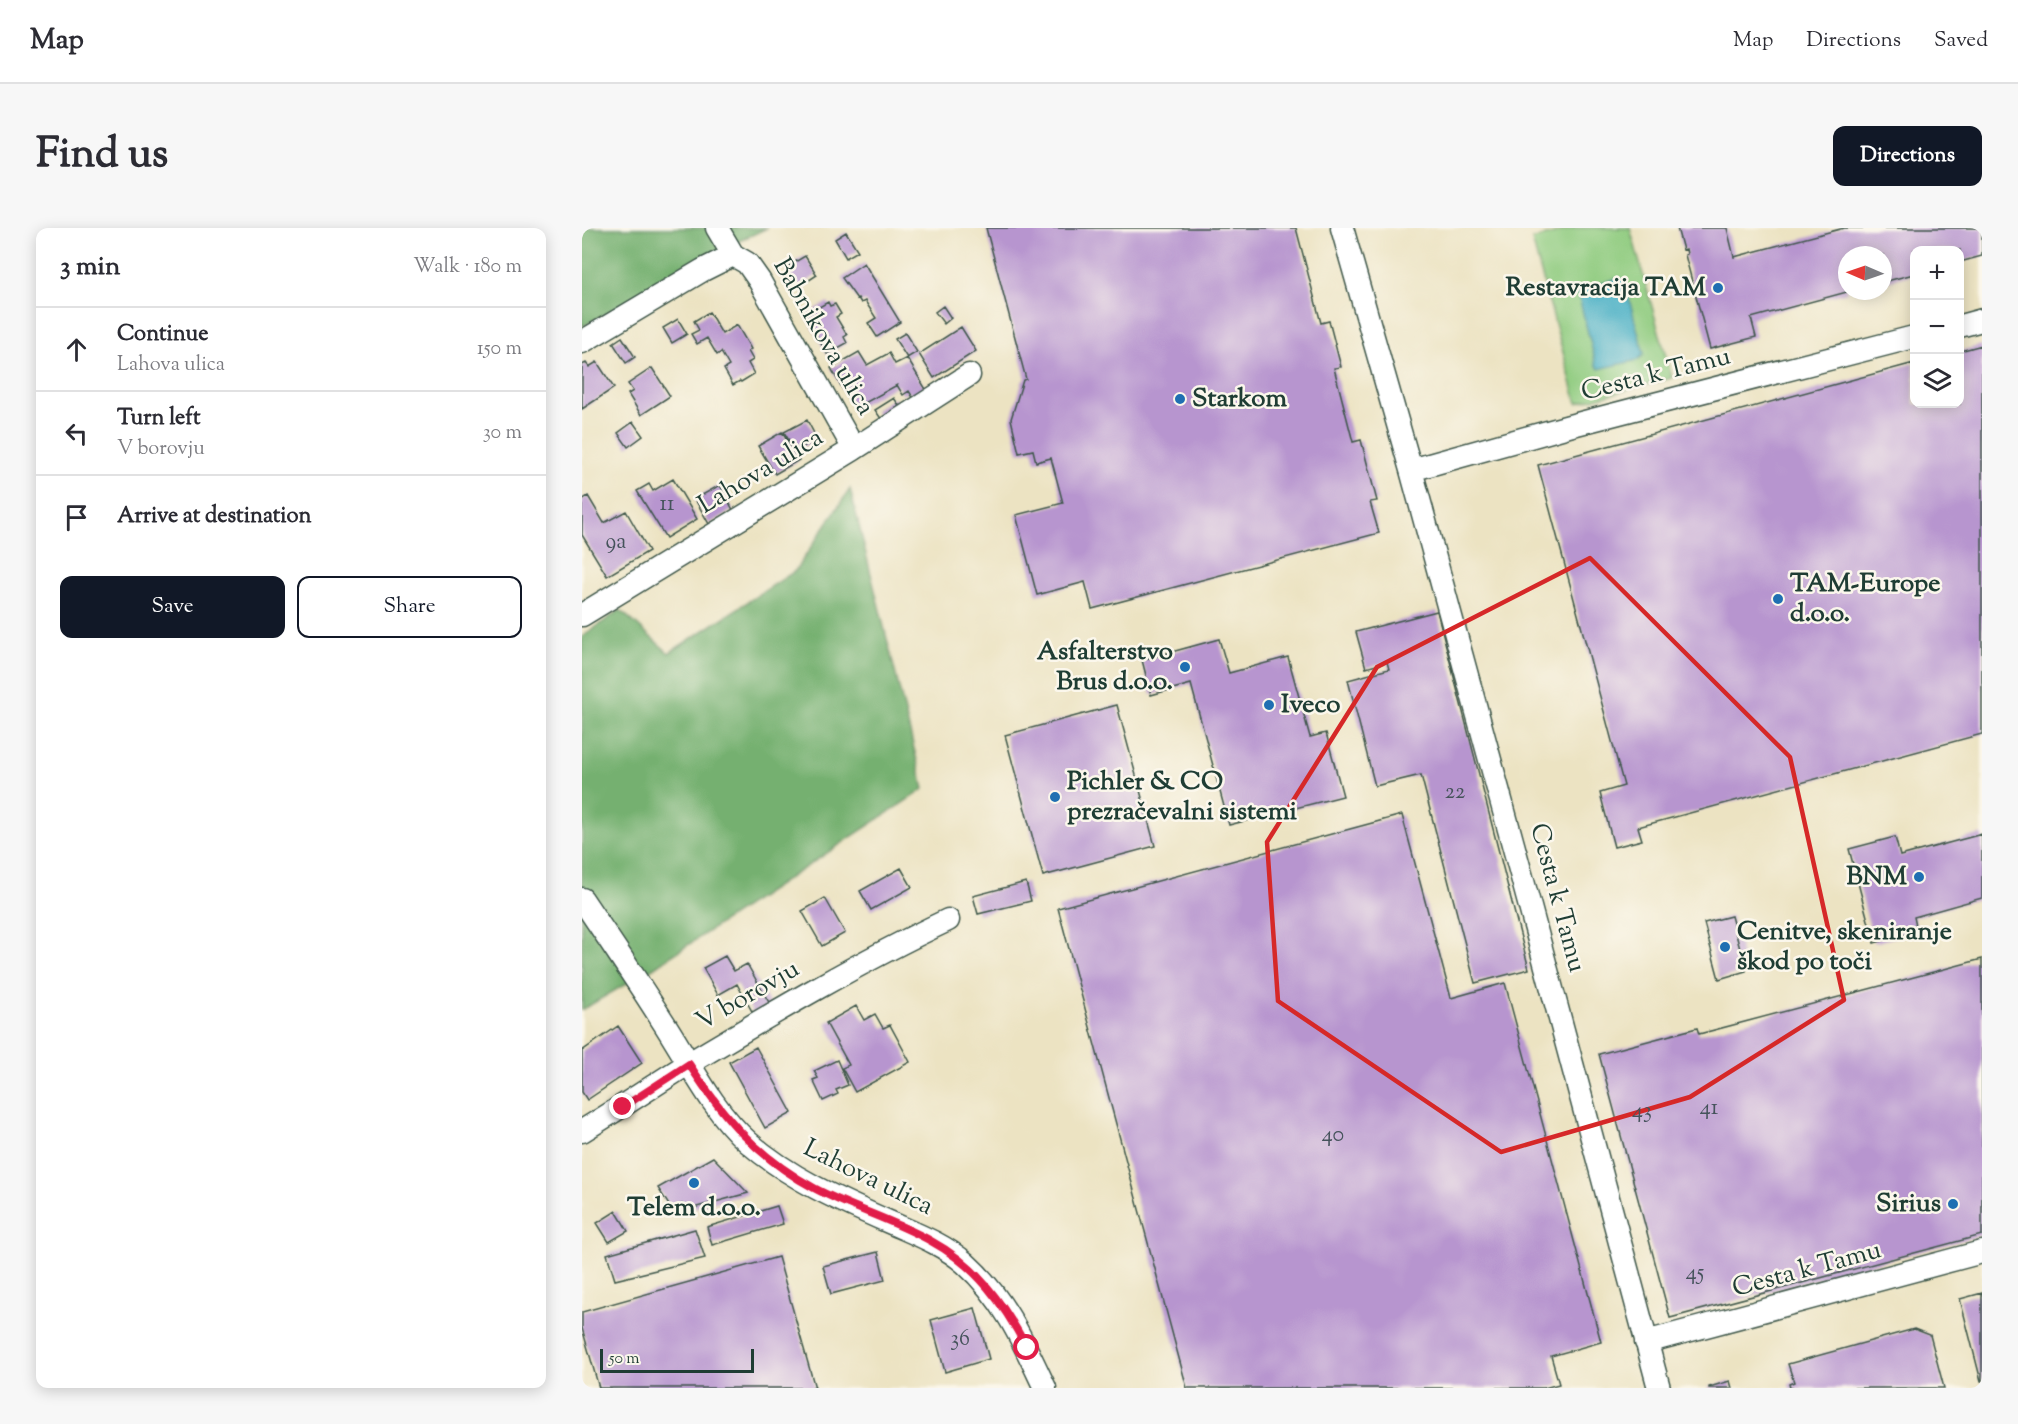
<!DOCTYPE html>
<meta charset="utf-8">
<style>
:root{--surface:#fff;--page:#f7f7f7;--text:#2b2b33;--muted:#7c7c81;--line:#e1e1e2;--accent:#111827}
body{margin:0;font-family:"Sorts Mill Goudy",serif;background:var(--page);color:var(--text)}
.controls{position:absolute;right:18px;top:18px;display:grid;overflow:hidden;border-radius:12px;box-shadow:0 3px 15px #0003}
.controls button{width:54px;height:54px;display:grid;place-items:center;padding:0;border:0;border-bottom:2px solid var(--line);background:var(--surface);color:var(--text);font:30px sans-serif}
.compass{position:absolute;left:1256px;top:18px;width:54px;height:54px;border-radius:50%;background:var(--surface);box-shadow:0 3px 15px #0003;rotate:272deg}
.scale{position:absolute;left:18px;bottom:15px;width:154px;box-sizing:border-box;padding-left:6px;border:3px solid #1f3d34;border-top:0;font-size:16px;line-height:21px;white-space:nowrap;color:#1f3d34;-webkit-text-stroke:4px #fbf7ec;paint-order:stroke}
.stop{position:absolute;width:18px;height:18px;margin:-14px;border:4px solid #e11d48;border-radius:50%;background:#fff}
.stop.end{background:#e11d48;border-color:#fff;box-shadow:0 2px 6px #0008}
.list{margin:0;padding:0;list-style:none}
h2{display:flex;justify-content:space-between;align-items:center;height:78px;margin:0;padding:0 24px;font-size:26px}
h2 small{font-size:20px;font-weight:400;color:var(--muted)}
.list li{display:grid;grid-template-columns:39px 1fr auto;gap:18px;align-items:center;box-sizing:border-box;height:84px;padding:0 24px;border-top:2px solid var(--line)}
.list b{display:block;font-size:22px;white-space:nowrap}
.list p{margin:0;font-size:20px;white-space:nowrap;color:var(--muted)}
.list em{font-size:20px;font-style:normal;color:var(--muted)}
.actions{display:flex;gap:12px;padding:18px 24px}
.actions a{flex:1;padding:14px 0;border:2px solid var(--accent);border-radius:12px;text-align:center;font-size:21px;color:var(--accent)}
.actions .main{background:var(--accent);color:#fff}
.icon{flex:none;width:33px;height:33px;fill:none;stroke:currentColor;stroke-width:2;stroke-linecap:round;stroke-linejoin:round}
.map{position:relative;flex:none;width:1400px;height:1160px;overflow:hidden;border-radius:12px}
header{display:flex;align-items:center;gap:36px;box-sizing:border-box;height:84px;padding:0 30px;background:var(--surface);border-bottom:2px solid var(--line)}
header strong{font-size:28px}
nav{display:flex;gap:33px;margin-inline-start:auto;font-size:21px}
.intro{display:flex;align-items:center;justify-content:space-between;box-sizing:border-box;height:144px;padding:0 36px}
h1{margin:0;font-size:42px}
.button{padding:15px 27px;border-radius:12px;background:var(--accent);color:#fff;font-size:21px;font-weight:700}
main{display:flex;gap:36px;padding:0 36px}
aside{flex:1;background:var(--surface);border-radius:12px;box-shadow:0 3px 15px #0003}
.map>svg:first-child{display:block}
.green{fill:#91cc81;stroke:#58845a;stroke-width:1.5}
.forest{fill:#74b06f;stroke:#4a7652;stroke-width:1.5}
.water{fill:#46afc5;stroke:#32767c;stroke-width:1.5}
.building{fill:#b795cf}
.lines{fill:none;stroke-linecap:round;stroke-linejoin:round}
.minor-casing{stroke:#3e5649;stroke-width:25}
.minor{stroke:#fff;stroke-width:22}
.route{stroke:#e11d48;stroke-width:8}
.marked{fill:none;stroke:#d62828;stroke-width:4.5;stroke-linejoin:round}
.poi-dot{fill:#1f6fb2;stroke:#fbf7ec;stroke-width:2}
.labels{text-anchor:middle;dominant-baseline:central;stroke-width:5;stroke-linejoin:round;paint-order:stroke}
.number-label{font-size:22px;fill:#45535b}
.poi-label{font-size:26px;font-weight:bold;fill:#1f3d34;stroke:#fbf7ec;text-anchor:start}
.street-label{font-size:26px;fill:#1f3d34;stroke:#fbf7ec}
</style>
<header>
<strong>Map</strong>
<nav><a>Map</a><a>Directions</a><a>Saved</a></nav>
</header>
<div class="intro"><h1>Find us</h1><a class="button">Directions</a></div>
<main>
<aside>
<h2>3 min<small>Walk · 180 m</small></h2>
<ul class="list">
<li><svg class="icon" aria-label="ahead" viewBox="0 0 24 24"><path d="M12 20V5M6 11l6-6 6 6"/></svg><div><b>Continue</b><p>Lahova ulica</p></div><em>150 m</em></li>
<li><svg class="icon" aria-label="left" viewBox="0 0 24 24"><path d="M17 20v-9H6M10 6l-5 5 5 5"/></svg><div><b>Turn left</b><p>V borovju</p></div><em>30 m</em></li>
<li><svg class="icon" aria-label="arrive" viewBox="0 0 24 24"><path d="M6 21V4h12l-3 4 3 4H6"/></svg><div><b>Arrive at destination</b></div></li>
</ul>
<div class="actions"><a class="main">Save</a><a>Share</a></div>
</aside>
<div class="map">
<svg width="1400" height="1160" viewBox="0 0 1400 1160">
<rect width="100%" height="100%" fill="#fbf7ec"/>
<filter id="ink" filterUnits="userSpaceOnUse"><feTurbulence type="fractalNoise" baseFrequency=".0167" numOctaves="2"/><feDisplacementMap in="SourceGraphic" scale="12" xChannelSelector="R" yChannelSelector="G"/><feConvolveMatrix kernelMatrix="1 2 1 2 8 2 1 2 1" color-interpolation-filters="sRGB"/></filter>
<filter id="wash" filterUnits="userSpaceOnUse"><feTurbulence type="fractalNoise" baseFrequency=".008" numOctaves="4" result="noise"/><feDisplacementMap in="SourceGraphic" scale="24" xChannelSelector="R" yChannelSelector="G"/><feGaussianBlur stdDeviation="1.35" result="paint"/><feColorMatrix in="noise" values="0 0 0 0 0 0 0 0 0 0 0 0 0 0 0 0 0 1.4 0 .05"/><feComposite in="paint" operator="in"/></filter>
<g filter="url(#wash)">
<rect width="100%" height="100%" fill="#ece3c2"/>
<!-- green -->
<path class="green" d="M 992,0 L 1048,0 L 1090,150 L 995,175 L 950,12 Z"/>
<!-- forest -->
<path class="forest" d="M 0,0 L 185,0 L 140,21 L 0,99 Z
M 268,261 L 342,561 L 71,740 L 0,782 L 0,409 L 38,382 L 87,425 L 213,343 Z"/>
<!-- water -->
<path class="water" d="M 1037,50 L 1042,52 L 1062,126 L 1056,132 L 1017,141 L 1014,136 L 995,62 Z"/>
<g id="blocks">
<!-- building -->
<path class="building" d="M 404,0 L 714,0 L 739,95 L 747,93 L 759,139 L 752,140 L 771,214 L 779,212 L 795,273 L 788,274 L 797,305 L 510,381 L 503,354 L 455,367 L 434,287 L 481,275 L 469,230 L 454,234 L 451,222 L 437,225 L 429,191 L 441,152 L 444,151 Z
M 1095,0 L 1145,0 L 1152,29 L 1262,0 L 1400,0 L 1400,28 L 1378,34 L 1378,22 L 1332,22 L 1332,46 L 1301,54 L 1301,27 L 1265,27 L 1265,64 L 1169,90 L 1174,109 L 1128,121 L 1103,27 L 1105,26 L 1104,21 L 1101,22 Z
M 264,4 L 276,23 L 264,30 L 253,11 Z
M 223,28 L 235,47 L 215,60 L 203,40 Z
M 282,35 L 318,94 L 295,109 L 286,95 L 294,90 L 283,73 L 279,75 L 276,70 L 275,71 L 260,50 Z
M 246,74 L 248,78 L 253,76 L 259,86 L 254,89 L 265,107 L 262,109 L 265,115 L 245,126 L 223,87 Z
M 361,78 L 369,90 L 362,96 L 353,84 Z
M 127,84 L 140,106 L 155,97 L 169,121 L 166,123 L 171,132 L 166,135 L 172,146 L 159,154 L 158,153 L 151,157 L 142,141 L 147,138 L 139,124 L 135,127 L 125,110 L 115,116 L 109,106 L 117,102 L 112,93 Z
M 96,91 L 105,106 L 90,115 L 81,100 Z
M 379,99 L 394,123 L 352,150 L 337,126 Z
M 323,105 L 335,124 L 325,130 L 313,111 Z
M 40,109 L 53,129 L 44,135 L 31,115 Z
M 1400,117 L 1400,506 L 1056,599 L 1060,612 L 1032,619 L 1018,565 L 1042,558 L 956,237 L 1332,135 L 1332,176 L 1378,176 L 1378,123 Z
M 277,124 L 285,137 L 307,125 L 313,136 L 325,130 L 348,168 L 335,176 L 327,163 L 321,167 L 315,157 L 272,181 L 249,140 Z
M 15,134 L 32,160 L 0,181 L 0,137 L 4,135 L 7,139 Z
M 70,140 L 88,168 L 59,187 L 46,166 L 51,163 L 46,156 Z
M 312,170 L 321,183 L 302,195 L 293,182 Z
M 225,192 L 235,211 L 213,223 L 202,204 Z
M 51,194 L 61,208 L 46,219 L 36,205 Z
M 200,204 L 217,232 L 193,246 L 176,218 Z
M 91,251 L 115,291 L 84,310 L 55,263 L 67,256 L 71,263 Z
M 138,257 L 151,282 L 127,296 L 113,271 Z
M 6,268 L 22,295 L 44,283 L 67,323 L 25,348 L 0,307 L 0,272 Z
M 855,383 L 947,741 L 893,755 L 839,547 L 793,558 L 766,452 L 807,441 L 805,434 L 784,440 L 774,404 Z
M 637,411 L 647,445 L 706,429 L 728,509 L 744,505 L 761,568 L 647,597 L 609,456 L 569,467 L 560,432 Z
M 535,477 L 573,618 L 461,648 L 423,507 Z
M 820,587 L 869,770 L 923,755 L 1019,1114 L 969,1128 L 977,1156 L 962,1160 L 605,1160 L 476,680 Z
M 1400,606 L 1400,670 L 1332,689 L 1335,703 L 1292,715 L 1267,621 L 1313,609 L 1318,628 Z
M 319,640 L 330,659 L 289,682 L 278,663 Z
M 444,654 L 449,673 L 396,686 L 391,668 Z
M 243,670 L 263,705 L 240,718 L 220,683 Z
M 1149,688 L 1164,743 L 1137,751 L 1122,695 Z
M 143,728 L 152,743 L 165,736 L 189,778 L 172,787 L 155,756 L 136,767 L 121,740 Z
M 1400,731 L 1400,1007 L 1088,1090 L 1017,826 L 1115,800 L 1117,806 Z
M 274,778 L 282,792 L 293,786 L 301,800 L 308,797 L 328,834 L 273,864 L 260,840 L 267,837 L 244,795 Z
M 36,798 L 60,835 L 5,872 L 0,864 L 0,823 Z
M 174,819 L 210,885 L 183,900 L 147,834 Z
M 255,832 L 266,857 L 254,862 L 256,866 L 241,873 L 231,852 L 236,850 L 232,843 Z
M 131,929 L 166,965 L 104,982 L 100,976 L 90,982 L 76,960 Z
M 195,978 L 201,996 L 130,1017 L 125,999 Z
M 34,983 L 46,1003 L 27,1014 L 15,995 Z
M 113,1001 L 123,1030 L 33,1052 L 25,1026 Z
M 296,1024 L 303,1052 L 249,1066 L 241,1038 Z
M 196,1029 L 233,1160 L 17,1160 L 0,1100 L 0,1084 Z
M 1400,1065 L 1400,1153 L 1399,1153 L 1378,1071 Z
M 393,1080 L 407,1131 L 363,1144 L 349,1092 Z
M 1332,1101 L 1348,1107 L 1362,1160 L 1208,1160 L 1207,1156 L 1212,1154 L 1206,1136 Z
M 1148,1153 L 1150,1160 L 1127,1160 L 1127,1159 Z"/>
</g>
</g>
<g filter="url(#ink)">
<use href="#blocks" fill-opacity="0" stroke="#3e5649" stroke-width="1.5"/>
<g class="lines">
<defs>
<path id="minor" d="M 135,0 L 151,27
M 760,0 L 829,242 L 941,653 L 1077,1160
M 1378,98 L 1400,92
M 0,114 L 121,42 L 151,27 L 165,35 L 177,52 L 272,221
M 829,242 L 987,198 L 1332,109
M 0,387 L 272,221 L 387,147
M 0,671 C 27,711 54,751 80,792 C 107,833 129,881 166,914 C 207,950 257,972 307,994 C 334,1006 361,1016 383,1035 C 422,1070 441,1113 463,1160
M 0,903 C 37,881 72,857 109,834 C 193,784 277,734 366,692
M 1064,1114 L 1400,1024"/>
</defs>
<!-- minor casing -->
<use href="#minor" class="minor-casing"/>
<!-- minor -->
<use href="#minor" class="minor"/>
</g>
</g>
<g class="lines" filter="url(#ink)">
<!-- route -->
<path class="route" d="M 41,879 L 107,836 C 141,889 175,929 232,960 C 269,980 312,992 349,1013 C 395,1038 421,1075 445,1120"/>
</g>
<!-- marked area -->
<path class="marked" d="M 1008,330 L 1208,529 L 1262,772 L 1108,869 L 919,924 L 696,773 L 685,614 L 795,439 Z"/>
<!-- markers -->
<g class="poi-dot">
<circle cx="1136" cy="60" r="6"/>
<circle cx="598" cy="171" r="6"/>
<circle cx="1196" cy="371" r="6"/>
<circle cx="603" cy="439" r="6"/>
<circle cx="687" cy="477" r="6"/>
<circle cx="473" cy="569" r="6"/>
<circle cx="1337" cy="649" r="6"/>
<circle cx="1143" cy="719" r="6"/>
<circle cx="112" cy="955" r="6"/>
<circle cx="1371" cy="976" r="6"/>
</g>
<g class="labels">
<!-- number labels -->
<g class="number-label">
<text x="85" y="277">11</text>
<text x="34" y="315">9a</text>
<text x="873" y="565">22</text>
<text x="1127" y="881">41</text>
<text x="1060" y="884">43</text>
<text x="751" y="908">40</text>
<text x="1113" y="1046">45</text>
<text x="378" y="1112">36</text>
</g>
<!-- poi labels -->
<g class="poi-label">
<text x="1124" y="60" text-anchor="end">Restavracija TAM</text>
<text x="610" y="171">Starkom</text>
<text x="1208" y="356">TAM-Europe<tspan x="1208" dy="30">d.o.o.</tspan></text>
<text x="591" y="424" text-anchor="end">Asfalterstvo<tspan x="591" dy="30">Brus d.o.o.</tspan></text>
<text x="699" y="477">Iveco</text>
<text x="485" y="554">Pichler &amp; CO<tspan x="485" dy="30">prezračevalni sistemi</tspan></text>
<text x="1325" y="649" text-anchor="end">BNM</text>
<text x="1155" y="704">Cenitve, skeniranje<tspan x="1155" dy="30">škod po toči</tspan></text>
<text x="1359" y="976" text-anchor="end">Sirius</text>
<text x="112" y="980" text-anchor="middle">Telem d.o.o.</text>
</g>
<!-- street labels -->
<g class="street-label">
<text transform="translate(241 109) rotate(60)">Babnikova ulica</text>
<text transform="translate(1074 147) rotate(-14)">Cesta k Tamu</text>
<text transform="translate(179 244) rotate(-31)">Lahova ulica</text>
<text transform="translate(975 670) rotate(75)">Cesta k Tamu</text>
<text transform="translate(166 768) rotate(-30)">V borovju</text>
<text transform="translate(286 950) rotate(26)">Lahova ulica</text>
<text transform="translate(1225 1042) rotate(-15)">Cesta k Tamu</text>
</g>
</g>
</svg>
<div class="controls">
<button>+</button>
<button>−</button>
<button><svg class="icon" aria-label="layers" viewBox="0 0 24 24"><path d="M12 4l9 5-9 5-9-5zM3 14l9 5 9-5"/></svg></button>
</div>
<svg class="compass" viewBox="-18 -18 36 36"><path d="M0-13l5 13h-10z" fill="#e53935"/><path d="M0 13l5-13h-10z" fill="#7c7c81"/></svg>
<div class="scale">50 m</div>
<div class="stop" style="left:445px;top:1120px"></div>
<div class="stop end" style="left:41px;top:879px"></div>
</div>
</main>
